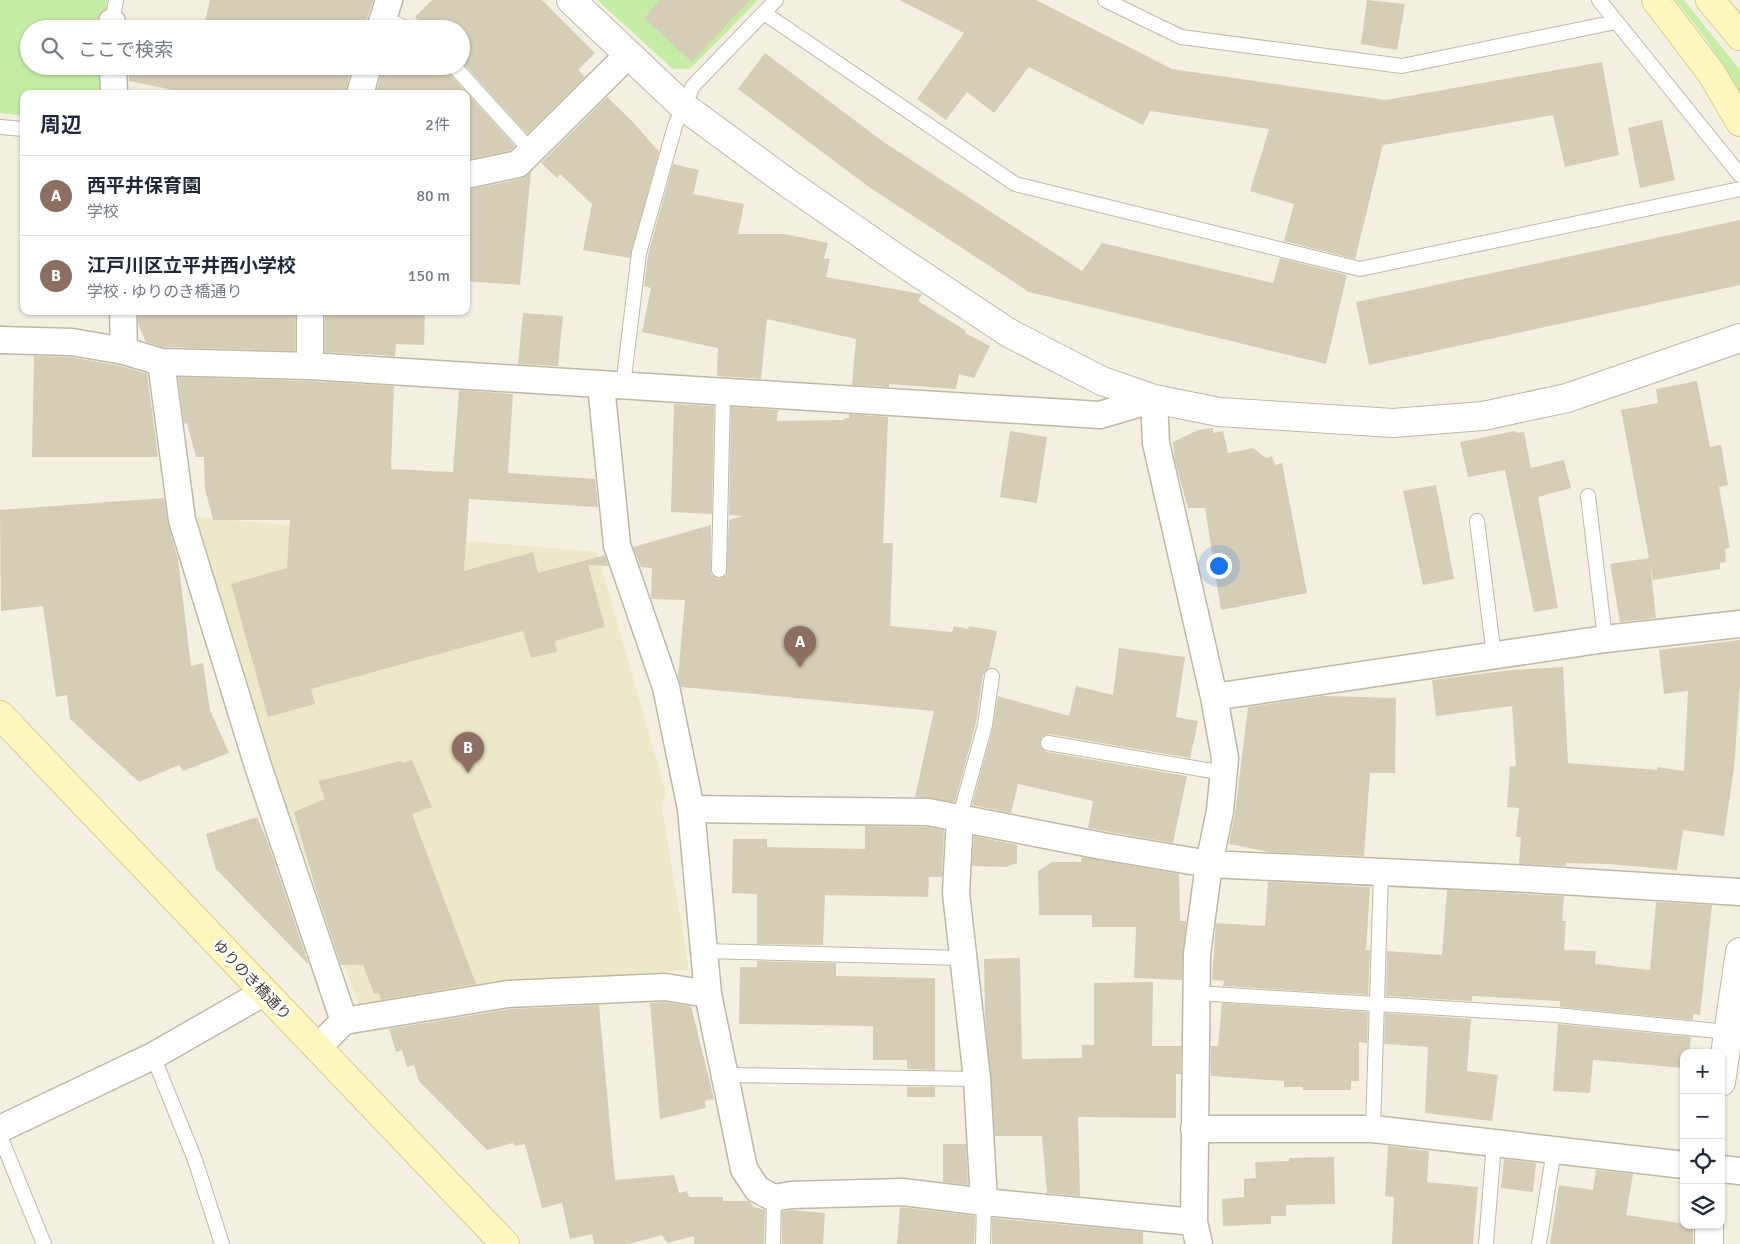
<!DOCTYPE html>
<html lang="ja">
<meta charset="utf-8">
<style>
:root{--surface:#fff;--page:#f6f6f7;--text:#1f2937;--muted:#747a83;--line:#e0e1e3;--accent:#1a73e8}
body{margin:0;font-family:Signika,"Noto Sans JP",sans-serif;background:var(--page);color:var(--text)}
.controls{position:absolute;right:15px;bottom:15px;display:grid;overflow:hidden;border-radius:10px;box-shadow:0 1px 4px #0004}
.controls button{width:45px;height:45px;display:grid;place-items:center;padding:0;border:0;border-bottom:1px solid var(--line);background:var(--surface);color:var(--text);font:25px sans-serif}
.you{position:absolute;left:1218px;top:565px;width:18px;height:18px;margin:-12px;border:4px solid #fff;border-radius:50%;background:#1a73e8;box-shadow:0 0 0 8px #1a73e833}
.badge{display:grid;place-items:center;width:32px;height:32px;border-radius:50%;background:var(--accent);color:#fff;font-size:16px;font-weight:700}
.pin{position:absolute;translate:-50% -41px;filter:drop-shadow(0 1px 2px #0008)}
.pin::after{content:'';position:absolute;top:26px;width:18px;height:15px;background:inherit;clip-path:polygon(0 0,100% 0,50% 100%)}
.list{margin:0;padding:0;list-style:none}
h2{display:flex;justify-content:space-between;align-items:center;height:65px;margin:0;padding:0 20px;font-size:21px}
h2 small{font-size:16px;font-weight:400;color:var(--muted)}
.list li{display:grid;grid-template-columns:32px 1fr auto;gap:15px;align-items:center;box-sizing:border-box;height:80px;padding:0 20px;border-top:1px solid var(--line)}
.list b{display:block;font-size:19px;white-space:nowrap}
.list p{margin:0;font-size:16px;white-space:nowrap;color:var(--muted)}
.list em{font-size:16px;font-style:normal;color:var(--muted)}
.icon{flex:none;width:28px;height:28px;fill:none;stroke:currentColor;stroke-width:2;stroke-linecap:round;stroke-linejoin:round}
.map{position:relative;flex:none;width:1740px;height:1244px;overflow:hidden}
.search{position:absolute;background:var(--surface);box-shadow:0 1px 4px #0004;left:20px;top:20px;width:450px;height:55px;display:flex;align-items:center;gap:12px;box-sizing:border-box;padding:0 18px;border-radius:28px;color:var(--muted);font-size:19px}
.panel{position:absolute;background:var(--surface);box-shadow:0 1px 4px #0004;left:20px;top:90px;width:450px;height:225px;border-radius:10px}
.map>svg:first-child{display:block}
.education{fill:#eee8ca}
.green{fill:#c6eda5}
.building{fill:#d5cdb6}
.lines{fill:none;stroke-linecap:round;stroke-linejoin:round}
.service-casing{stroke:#bfb9a4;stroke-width:16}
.minor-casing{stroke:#bfb9a4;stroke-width:29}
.tertiary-casing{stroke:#bfb9a4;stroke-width:30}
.secondary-casing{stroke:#d8cc8c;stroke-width:30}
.service{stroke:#fff;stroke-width:14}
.minor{stroke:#fff;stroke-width:26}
.tertiary{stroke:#fff;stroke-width:28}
.secondary{stroke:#fff6c0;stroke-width:28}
.labels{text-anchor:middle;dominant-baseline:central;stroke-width:5;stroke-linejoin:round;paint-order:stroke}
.street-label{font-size:15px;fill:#454032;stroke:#fff}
</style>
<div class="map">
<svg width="1740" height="1244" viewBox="0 0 1740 1244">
<rect width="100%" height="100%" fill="#f3f0e2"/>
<!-- education -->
<path class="education" d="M 196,517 L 597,552 L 666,793 L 662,806 L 689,970 L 498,985 L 361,1011 L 268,754 Z"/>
<!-- green -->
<path class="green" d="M 0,0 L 107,0 L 104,29 L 29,29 L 29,66 L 103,66 L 103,94 L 24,94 L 24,116 L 0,113 Z
M 597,0 L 758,0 L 690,69 L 673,69 Z
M 1676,0 L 1684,0 L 1740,70 L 1740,92 L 1706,39 Z"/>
<!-- building -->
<path class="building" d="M 210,0 L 373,0 L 364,29 L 203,29 Z
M 432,0 L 542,0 L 595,53 L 578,70 L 585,77 L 527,134 L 461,61 L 461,29 L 428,29 L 415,17 Z
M 660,0 L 750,0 L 692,62 L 644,18 Z
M 899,0 L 1036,0 L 1172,69 L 1386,100 L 1602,62 L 1619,155 L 1565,167 L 1553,115 L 1383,145 L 1355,259 L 1284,241 L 1294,204 L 1250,191 L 1269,129 L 1150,111 L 1143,125 L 1029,67 L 994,113 L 967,92 L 946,120 L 917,99 L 964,33 Z
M 1367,0 L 1405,4 L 1397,50 L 1361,44 Z
M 765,53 L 885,143 L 1082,271 L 1102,243 L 1273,283 L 1280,258 L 1347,275 L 1326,364 L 1029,292 L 869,187 L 738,89 Z
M 128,66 L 352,66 L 345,94 L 193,94 L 129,81 Z
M 383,66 L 445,66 L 448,72 L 515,146 L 511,150 L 466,160 L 466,94 L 376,94 Z
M 607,97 L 634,123 L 659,152 L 630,258 L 583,250 L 592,204 L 560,174 L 557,178 L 541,163 Z
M 1662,120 L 1675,180 L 1640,188 L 1628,128 Z
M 673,164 L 699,170 L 693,194 L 744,204 L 738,234 L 785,234 L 828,243 L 824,258 L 830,259 L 826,277 L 922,294 L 918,301 L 966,331 L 965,333 L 990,346 L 974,378 L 959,374 L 956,389 L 889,384 L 889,387 L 852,385 L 856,339 L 767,319 L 761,379 L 717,376 L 718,348 L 642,332 L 651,288 L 644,286 L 648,255 Z
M 531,172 L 520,285 L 466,281 L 466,190 L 521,179 Z
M 1740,220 L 1740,285 L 1369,365 L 1356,302 Z
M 138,311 L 295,311 L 295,351 L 163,347 L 146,342 L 138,324 Z
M 325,311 L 425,311 L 424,345 L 396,344 L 395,356 L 325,352 Z
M 523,313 L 563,316 L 558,366 L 518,364 Z
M 34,356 L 70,357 L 121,366 L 147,374 L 158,457 L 32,457 Z
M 178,377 L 309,381 L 394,386 L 391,469 L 453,472 L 459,390 L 513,394 L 508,473 L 595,479 L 598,507 L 469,499 L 464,571 L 533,552 L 538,573 L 587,560 L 588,564 L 587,560 L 605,555 L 608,566 L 588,565 L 605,627 L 555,641 L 557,652 L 531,658 L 523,631 L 311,689 L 315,704 L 268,717 L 231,584 L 287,568 L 290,520 L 213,520 L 205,489 L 204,457 L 196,457 L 187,423 L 184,424 Z
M 1697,381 L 1710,447 L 1721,445 L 1728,485 L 1719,487 L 1730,548 L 1725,549 L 1726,562 L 1720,563 L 1720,569 L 1653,580 L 1650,562 L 1656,618 L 1620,622 L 1610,564 L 1649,558 L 1621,410 L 1658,403 L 1656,389 Z
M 674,404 L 714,406 L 712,514 L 671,512 Z
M 731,407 L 778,410 L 777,421 L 844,420 L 845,418 L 849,418 L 849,414 L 888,417 L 883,543 L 893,543 L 890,626 L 952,632 L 954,626 L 968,629 L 969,626 L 997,631 L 989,668 L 983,675 L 976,723 L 955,802 L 915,797 L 934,711 L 681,687 L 678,676 L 685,600 L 651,599 L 652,568 L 641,567 L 633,547 L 711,525 L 711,574 L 718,579 L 726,575 L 729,520 L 743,516 L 729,515 Z
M 1213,428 L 1213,433 L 1223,431 L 1228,453 L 1253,448 L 1266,458 L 1272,456 L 1275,465 L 1282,463 L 1307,593 L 1221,610 L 1205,508 L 1188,508 L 1175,461 L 1173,442 L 1198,430 Z
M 1010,431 L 1047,437 L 1037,503 L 1000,497 Z
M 1515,431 L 1516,433 L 1524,432 L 1531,468 L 1564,460 L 1571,488 L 1538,497 L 1558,608 L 1534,612 L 1505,470 L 1468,477 L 1460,442 Z
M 1436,485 L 1454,579 L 1423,585 L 1403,491 Z
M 164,498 L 168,524 L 178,559 L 191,666 L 203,663 L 210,710 L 229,753 L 183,771 L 179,765 L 139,782 L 70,719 L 67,695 L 56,697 L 43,606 L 1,611 L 0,510 Z
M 1740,640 L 1740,686 L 1734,768 L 1724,836 L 1683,830 L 1677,870 L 1608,864 L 1566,863 L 1566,866 L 1519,864 L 1521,837 L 1516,837 L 1519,808 L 1507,807 L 1510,766 L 1516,766 L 1512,706 L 1436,716 L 1432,680 L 1512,670 L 1563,667 L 1568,763 L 1657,770 L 1657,767 L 1684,771 L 1688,691 L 1664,694 L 1659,650 Z
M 1119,648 L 1185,657 L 1176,717 L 1198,721 L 1190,758 L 1049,734 L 1042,737 L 1040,746 L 1047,752 L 1187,776 L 1173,843 L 1088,828 L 1093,801 L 1018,784 L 1011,813 L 972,805 L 993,727 L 998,696 L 1069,716 L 1076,686 L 1113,695 Z
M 1323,696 L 1396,698 L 1395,773 L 1370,773 L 1364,856 L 1270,852 L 1229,844 L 1235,813 L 1248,707 Z
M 412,760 L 432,807 L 412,814 L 476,984 L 381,1000 L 379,993 L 374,994 L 363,965 L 341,965 L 315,887 L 294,812 L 325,799 L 318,781 L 401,761 L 402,763 Z
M 257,817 L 267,840 L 309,965 L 216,869 L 206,834 Z
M 865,826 L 926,827 L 944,830 L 942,877 L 929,877 L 928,897 L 825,895 L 823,945 L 757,944 L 757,894 L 732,893 L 733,839 L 767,839 L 767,847 L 865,849 Z
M 974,836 L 1017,845 L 1017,863 L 1006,867 L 972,866 Z
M 1082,857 L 1179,874 L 1180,921 L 1186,921 L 1182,980 L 1134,978 L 1136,927 L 1092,927 L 1092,915 L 1039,915 L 1038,871 L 1052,862 L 1081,862 Z
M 1268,882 L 1370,887 L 1366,950 L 1370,950 L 1368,995 L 1223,986 L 1224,981 L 1212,980 L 1216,923 L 1265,926 Z
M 1447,890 L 1564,896 L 1562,921 L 1566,921 L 1564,950 L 1596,951 L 1595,964 L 1650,970 L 1656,902 L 1712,905 L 1700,1015 L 1693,1014 L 1693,1020 L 1560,1007 L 1560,1001 L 1472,996 L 1472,1001 L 1386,996 L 1387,951 L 1442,955 Z
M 1020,958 L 1022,1059 L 1082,1058 L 1082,1045 L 1094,1045 L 1094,983 L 1153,982 L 1152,1046 L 1181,1046 L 1181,1074 L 1176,1074 L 1176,1118 L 1078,1117 L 1080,1196 L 1047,1193 L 1042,1136 L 995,1136 L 985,1015 L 984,959 Z
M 757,961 L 836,963 L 836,976 L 935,978 L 935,1070 L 907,1069 L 907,1060 L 873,1060 L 873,1026 L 739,1024 L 740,967 L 757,967 Z
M 664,1002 L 691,1006 L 714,1099 L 705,1101 L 706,1108 L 660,1119 L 650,1003 Z
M 1222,1003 L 1368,1012 L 1367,1043 L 1359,1042 L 1359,1081 L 1351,1081 L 1351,1090 L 1303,1090 L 1303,1087 L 1284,1087 L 1284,1081 L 1211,1076 L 1211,1046 L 1218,1046 Z
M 599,1005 L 615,1180 L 674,1175 L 679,1193 L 687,1191 L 689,1197 L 723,1197 L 723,1201 L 749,1201 L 754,1207 L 765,1210 L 764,1244 L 694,1244 L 694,1236 L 667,1243 L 662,1235 L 629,1244 L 594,1244 L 592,1234 L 570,1239 L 562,1203 L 542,1208 L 525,1144 L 515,1146 L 513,1143 L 487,1150 L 419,1081 L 414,1065 L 407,1067 L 402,1050 L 396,1052 L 389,1029 L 510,1009 Z
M 1385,1013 L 1471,1019 L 1467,1071 L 1498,1075 L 1492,1121 L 1425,1113 L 1428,1047 L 1384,1044 Z
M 1558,1024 L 1691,1037 L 1689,1053 L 1684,1053 L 1684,1068 L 1593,1060 L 1590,1093 L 1553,1091 Z
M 907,1087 L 935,1087 L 935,1097 L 907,1097 Z
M 943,1144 L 966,1144 L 968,1185 L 943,1182 Z
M 1388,1146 L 1429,1151 L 1427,1182 L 1478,1187 L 1473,1244 L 1392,1244 L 1394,1197 L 1385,1196 Z
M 1334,1157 L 1335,1204 L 1286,1205 L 1286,1216 L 1271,1216 L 1271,1224 L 1223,1226 L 1222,1199 L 1244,1197 L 1244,1179 L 1256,1178 L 1255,1162 L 1289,1161 L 1289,1158 Z
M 1504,1159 L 1536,1163 L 1533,1192 L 1501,1188 Z
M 1596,1170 L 1633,1174 L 1626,1215 L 1693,1225 L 1693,1244 L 1550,1244 L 1559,1185 L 1593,1190 Z
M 900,1207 L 975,1216 L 974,1244 L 897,1244 Z
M 792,1210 L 825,1213 L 823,1244 L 782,1244 L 782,1212 Z
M 992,1218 L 1143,1232 L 1143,1244 L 992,1244 Z"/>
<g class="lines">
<defs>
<path id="service" d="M 1105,0 L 1181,37 L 1402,66 L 1616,22
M 1599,0 L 1740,175
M 764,13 L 1015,184 L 1360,269 L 1740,189
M 383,18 L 408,29
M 112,22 L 116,0
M 454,66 L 532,152
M 0,127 L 24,129
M 623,386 L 639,253 L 675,126 L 693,86 L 776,0
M 1588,496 L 1605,639
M 1477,521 L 1494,656
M 719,570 L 723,393
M 1048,743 L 1224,773
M 960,816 L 985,725 L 992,676
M 704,951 L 963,958
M 1196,993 L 1556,1015 L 1728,1032
M 153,1056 L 195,1160 L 222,1244
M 725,1075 L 977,1079
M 1373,1129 L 1381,872
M 0,1136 L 44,1244
M 773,1244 L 774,1198
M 983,1244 L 984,1202
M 1486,1244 L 1494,1143
M 1539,1244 L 1554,1150"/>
<path id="minor" d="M 112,22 L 112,29
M 380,29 L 389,0
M 113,66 L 114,94
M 360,94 L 368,66
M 466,175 L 518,164 L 627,56
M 123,311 L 124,351
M 0,340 L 72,342 L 124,351 L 161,362 L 310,366 L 1100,415 L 1154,399 L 1156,443 L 1214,697 L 1225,758 L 1220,811 L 1209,864 L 1197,954 L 1194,1222 L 1199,1244
M 161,362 L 182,520 L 258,766 L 344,1021 L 317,1048
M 310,366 L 310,311
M 601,385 L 617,545 L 666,687 L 691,809 L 708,994 L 744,1169 L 757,1189 L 774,1198 L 791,1195 L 903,1192 L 984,1202 L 1194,1222
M 1214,697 L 1605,639 L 1740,624
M 691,809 L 928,812 L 1102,846 L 1209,864 L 1529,879 L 1740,892
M 960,816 L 956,893 L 977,1079 L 984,1202
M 344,1021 L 508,994 L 665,987 L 708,994
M 0,1129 L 153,1056 L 263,993
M 1194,1129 L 1373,1129 L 1684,1165
M 1721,1169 L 1740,1171"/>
<path id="tertiary" d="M 571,0 L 683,106 L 785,181 L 899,260 L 1009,333 L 1102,381 L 1154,399 L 1219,412 L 1393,423 L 1483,416 L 1567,398 L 1740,338
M 1721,1082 L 1740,952
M 1709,1225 L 1709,1244"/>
<path id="secondary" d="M 1656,0 L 1712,74 L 1740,122
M 1710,0 L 1740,36
M 0,715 L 505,1244"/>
</defs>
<!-- service casing -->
<use href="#service" class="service-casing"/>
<!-- minor casing -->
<use href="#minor" class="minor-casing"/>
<!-- tertiary casing -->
<use href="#tertiary" class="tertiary-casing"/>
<!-- secondary casing -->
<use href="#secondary" class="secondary-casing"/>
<!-- service -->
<use href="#service" class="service"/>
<!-- minor -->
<use href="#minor" class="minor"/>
<!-- tertiary -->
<use href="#tertiary" class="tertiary"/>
<!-- secondary -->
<use href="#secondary" class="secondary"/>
</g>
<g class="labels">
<!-- street labels -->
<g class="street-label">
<text transform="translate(252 980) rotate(46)">ゆりのき橋通り</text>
</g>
</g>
</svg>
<div class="controls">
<button>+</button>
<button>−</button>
<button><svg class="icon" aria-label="locate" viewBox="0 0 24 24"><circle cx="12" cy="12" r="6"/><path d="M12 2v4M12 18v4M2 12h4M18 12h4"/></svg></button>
<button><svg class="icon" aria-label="layers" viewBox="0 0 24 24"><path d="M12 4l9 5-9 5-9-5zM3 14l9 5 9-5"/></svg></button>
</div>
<div class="you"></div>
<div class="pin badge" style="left:800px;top:667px;background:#8d6e63">A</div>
<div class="pin badge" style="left:468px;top:773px;background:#8d6e63">B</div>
<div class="search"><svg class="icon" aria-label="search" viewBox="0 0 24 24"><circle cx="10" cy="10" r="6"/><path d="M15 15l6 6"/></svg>ここで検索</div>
<section class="panel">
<h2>周辺<small>2件</small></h2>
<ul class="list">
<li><span class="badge" style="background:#8d6e63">A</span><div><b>西平井保育園</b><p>学校</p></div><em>80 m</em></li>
<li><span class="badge" style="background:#8d6e63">B</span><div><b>江戸川区立平井西小学校</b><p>学校 · ゆりのき橋通り</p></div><em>150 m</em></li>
</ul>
</section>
</div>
